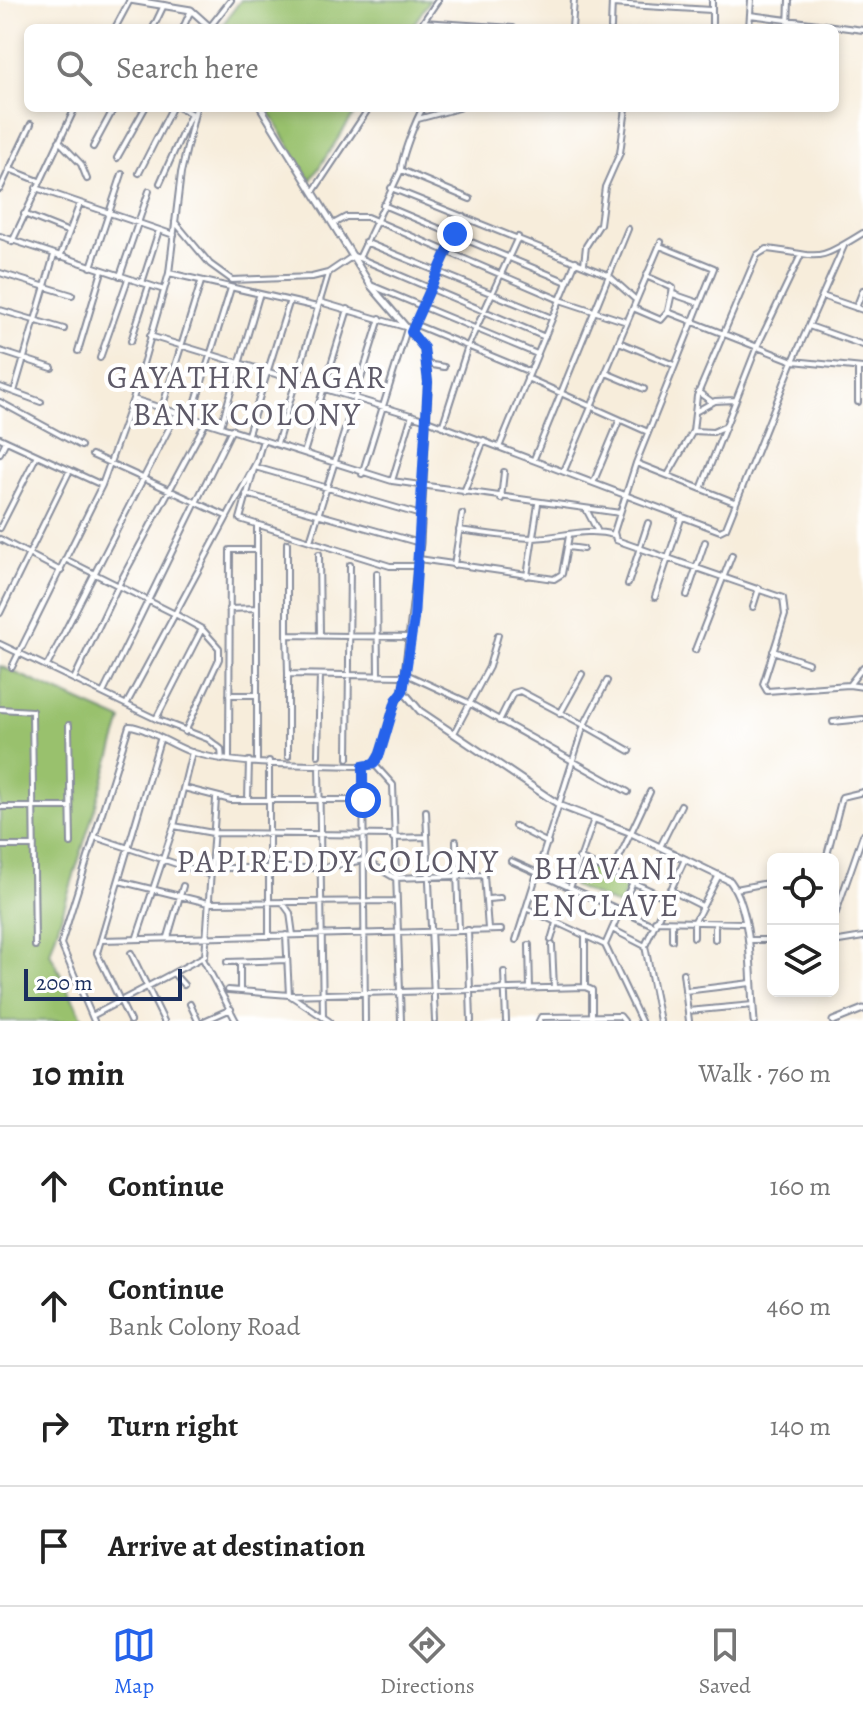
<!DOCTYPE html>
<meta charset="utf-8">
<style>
:root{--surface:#fff;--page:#f6f6f6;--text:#222;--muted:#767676;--line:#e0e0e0;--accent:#2563eb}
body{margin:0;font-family:Alegreya,serif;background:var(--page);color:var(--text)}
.controls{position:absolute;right:24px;bottom:24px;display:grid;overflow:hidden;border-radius:12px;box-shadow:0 4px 12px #0003}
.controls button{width:72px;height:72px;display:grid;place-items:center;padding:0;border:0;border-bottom:2px solid var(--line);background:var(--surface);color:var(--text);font:40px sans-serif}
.scale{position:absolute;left:24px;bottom:20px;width:158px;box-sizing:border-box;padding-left:8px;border:4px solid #1b2f5e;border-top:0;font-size:22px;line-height:28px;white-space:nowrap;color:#1b2f5e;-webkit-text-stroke:6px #fff;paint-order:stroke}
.stop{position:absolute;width:24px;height:24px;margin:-18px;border:6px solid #2563eb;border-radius:50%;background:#fff}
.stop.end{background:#2563eb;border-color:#fff;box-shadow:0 2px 8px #0008}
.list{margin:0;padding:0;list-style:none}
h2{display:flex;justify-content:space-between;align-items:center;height:104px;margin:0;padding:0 32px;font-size:34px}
h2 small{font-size:26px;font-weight:400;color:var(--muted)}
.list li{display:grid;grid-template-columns:52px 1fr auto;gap:24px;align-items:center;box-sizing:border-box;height:120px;padding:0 32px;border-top:2px solid var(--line)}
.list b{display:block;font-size:30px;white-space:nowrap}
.list p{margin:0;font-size:26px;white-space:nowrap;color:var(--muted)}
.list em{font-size:26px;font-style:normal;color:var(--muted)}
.icon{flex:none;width:44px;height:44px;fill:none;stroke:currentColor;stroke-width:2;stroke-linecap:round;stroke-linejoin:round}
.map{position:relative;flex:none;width:863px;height:1021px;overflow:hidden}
.search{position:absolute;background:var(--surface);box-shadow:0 4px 12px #0003;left:24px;right:24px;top:24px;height:88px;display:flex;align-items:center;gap:20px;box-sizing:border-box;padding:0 28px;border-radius:12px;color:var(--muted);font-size:30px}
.sheet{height:584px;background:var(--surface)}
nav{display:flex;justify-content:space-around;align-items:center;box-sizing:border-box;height:112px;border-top:2px solid var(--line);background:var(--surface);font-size:22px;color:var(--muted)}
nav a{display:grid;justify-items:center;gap:4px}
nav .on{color:var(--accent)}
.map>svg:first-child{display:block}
.green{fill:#99c16d;stroke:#5a7866;stroke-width:2}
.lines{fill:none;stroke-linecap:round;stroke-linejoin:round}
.minor-casing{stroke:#898e9c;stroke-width:8}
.tertiary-casing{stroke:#898e9c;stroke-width:9}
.minor{stroke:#fff;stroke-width:4}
.tertiary{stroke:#fff;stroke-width:5}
.route{stroke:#2563eb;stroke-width:10}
.labels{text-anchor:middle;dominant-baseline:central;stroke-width:8;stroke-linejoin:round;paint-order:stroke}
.neighbourhood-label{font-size:32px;letter-spacing:2px;fill:#5e5a68;stroke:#fff}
</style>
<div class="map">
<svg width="863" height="1021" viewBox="0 0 863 1021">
<rect width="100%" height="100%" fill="#fff"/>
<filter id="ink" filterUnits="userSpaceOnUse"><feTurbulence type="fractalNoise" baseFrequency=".0125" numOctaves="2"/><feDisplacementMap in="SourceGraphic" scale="16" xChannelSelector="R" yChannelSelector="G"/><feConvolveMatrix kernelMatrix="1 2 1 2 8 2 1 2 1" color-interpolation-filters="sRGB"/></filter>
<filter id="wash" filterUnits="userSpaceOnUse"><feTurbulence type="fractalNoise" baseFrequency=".006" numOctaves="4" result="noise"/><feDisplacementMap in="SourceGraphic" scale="32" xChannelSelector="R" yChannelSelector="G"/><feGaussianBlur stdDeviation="1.8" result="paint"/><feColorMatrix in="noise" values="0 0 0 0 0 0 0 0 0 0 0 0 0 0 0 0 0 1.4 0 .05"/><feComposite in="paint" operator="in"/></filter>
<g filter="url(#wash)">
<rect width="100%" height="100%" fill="#f7eddb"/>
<!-- green -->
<path class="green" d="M 241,0 L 430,0 L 411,28 L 220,28 Z
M 267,108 L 358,108 L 310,181 Z
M 0,666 L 122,720 L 50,953 L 84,1021 L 0,1021 Z
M 580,863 L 629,885 L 619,906 L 573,886 Z"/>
</g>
<g filter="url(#ink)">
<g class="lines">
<defs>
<path id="minor" d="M 712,0 L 712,28
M 612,4 L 711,10
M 750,15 L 863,30
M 423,22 L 513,28
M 115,28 L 130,0
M 153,28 L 164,5
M 183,28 L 191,10
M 209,28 L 231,0
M 419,28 L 438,0
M 572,28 L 574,0
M 611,28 L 612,0
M 749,28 L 751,0
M 788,28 L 789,0
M 180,108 L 192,114
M 418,119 L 459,108
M 59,141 L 81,164 L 87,179
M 93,147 L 114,108
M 117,158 L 145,108
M 9,169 L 39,181
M 401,170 L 470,199
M 139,173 L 172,108
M 160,183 L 191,114
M 36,188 L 174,235
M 391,188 L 608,275 L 636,300
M 0,189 L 31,124
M 313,192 L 369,108
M 383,205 L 567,282
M 24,214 L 69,232
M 175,222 L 210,264 L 232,280 L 312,277 L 328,273 L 353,256 L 359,258 L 401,170 C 401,158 416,119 423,108
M 333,224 L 346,217 L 367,217 L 560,300 L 627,322
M 0,236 L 164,290
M 12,242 L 75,108
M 365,242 L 552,318
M 660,246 L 714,268 L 636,463 L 614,532 L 616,540 L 783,598 L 785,615 L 763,684 L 767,691 L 849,685 L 863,687
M 60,257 L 80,203
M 359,258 L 545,337
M 584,264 L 586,246 L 600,224 L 605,187 L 620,153 L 626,108
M 91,267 L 122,174
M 0,273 L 72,295
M 169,273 L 317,307
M 120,276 L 149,191
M 646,276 L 673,288 L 668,311
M 142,283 L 159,230
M 373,286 L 537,354
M 673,294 L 699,303
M 822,296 L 863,310
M 320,302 L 405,327
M 633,308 L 661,320 L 668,312 L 793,361 L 863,368
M 856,308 L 863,290
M 0,310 L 64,329
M 414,324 L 530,372
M 809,326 L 863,345
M 411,332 L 463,216
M 150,336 L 427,420 L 720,531 L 726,528 L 793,361 L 844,246
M 131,341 L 149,285
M 619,342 L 674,365
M 0,351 L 52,368
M 78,351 L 102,271
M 100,358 L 128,279
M 427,364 L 444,367
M 858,368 L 858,402
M 606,373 L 644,389
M 527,378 L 648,432
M 0,387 L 41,402
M 14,392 L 54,255
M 698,392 L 712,402
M 133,399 L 392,481 L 620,513
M 0,402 L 81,446
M 162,408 L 201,282
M 697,411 L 715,401 L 735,400
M 191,417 L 231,288
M 443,424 L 468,346 L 518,237
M 221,426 L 259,296
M 693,431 L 713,432 L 724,427
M 248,434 L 289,303
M 0,438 L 102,485
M 277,444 L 328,274
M 500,445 L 576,261
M 0,453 L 6,441
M 304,453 L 348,309
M 92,455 L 226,516
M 534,459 L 628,229
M 257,460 L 263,440
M 636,463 L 734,502
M 255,467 L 421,515
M 254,469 L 240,519 L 390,566 L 418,566
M 564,471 L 661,242
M 362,474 L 407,329
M 668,475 L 693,431 L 697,396 L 757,255 L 767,249 C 822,255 812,265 863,233
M 392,481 L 412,415
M 594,481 L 619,421
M 701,489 L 756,349 L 800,257
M 464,492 L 484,440
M 246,494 L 420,543
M 501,499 L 504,472
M 587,511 L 597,530
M 257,525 L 257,761
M 0,528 L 37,455
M 459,530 C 484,533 510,538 534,538 C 563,537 586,527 614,535
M 0,539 L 61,571
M 310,541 L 380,318
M 287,543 L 287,635
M 568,547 L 583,549
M 319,554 L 320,635
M 419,559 L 554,579 L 562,574 L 569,536
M 67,560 L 175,614 L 127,703
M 454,565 L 462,514
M 377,573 L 378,675
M 527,576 L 538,504
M 628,584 L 648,523
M 687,595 L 705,542
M 655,597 L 682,516
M 753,607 L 759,588
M 229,609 L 256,608
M 0,613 L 70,470
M 0,644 L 156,719 L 208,739 L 221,749 L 222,760
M 695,650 L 732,555
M 773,651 L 808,663
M 47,666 L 177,413
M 12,667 L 102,485 L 133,399 L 169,273 L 181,173 L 196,108
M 406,674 L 469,703 L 628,792
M 403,676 L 288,674 L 287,635 L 409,637
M 74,679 L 118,586 L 206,422
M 607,681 L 584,725 L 630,751
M 849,685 L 863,667
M 103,693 L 232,429
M 229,695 L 257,695
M 0,709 L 32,711 L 35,946
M 560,714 L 582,674
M 156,719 L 202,629
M 499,721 L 513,693 L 520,691 L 584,725 L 516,940
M 833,722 L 863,719
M 69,725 L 71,843
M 185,732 L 219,659 L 219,648 L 202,629 L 175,614 L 257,461
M 454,733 L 489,667 L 498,635
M 318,755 L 320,675
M 288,756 L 288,674
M 348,758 L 350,565
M 229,760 L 230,550 L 257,550
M 319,764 L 323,1017
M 374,764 L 393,785 L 401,1021
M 363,766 L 365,1021
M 184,788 L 231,800 L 363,800
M 248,800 L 249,761
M 0,807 L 70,807
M 426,811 L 435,1021
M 174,826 L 213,833 L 393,835
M 515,826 L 548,843
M 95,837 L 210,875
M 393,838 L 427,837
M 456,841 L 459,930
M 0,846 L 34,846
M 660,847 L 681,805
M 579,858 L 667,898
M 826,859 L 842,797 L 863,792
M 511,861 L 653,925
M 210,868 L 321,868 L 364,860 L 395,878 L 484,875 L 488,929
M 612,873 L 650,792
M 119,881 L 208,903 L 396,901
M 570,888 L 594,819
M 736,889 L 773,882
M 670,890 L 702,906
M 488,899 L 500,898
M 282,902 L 290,913 L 293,935
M 528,909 L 605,945 L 641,1021
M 655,921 L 744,923
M 833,921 L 863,835
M 672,923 L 672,940
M 612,929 L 645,946
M 468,930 L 471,1021
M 269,934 L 269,761
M 286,935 L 289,995
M 585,935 L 585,987
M 137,937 L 174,826 L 192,752
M 168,937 L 183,886
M 694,937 L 694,923 L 719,875
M 715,939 L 715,924
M 101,940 L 501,930
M 551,940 L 556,923
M 748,940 L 773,940
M 833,942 L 863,937
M 529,945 L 530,989
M 552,945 L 554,988
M 605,945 L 632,884
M 131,953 L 164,1021
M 203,959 L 236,1021
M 227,962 L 287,960
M 240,962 L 240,991
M 504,972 L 506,1021
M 683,973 L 689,1021
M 175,975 L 184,985
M 228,990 L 289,995 L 585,987 L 592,990 L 592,1021
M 685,991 L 751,983
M 291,996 L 329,1021
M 190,1004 L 198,1021
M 688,1011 L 753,1005
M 92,1016 L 205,956 L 216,799
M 94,1021 L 61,944 L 129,726 C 142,725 175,747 191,752 C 237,767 313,764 363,766 L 374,764 C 389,741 386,712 403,691
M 130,1021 L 97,953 L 160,740
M 204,1021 L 231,1009
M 539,1021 L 541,1017 L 620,1016 L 624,1021
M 660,1021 L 645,946 L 685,859"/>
<path id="tertiary" d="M 130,0 L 191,10 L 211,28
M 261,108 L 371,286 L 424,348 L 428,382 L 420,543 L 403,691 L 420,711 L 561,806 L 629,832 L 730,881 C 754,914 750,981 754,1021
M 833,1021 L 863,1009"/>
</defs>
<!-- minor casing -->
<use href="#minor" class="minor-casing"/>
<!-- tertiary casing -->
<use href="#tertiary" class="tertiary-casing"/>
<!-- minor -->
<use href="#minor" class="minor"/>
<!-- tertiary -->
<use href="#tertiary" class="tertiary"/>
</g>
</g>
<g class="lines" filter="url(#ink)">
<!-- route -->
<path class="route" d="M 363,800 L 363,766 L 374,764 L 380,754 L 396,700 L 403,691 L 414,619 L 428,382 L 424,348 L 411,332 L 455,234"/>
</g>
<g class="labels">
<!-- neighbourhood labels -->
<g class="neighbourhood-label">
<text x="247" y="377">GAYATHRI NAGAR<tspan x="247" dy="37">BANK COLONY</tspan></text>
<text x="338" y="861">PAPIREDDY COLONY</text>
<text x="606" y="868">BHAVANI<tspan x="606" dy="37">ENCLAVE</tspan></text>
</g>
</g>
</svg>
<div class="controls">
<button><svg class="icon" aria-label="locate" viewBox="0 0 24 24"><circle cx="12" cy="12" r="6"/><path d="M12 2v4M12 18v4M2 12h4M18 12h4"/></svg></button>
<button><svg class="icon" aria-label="layers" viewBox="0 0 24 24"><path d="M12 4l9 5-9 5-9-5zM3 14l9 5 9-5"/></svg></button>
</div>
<div class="scale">200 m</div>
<div class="stop" style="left:363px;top:800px"></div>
<div class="stop end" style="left:455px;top:234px"></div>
<div class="search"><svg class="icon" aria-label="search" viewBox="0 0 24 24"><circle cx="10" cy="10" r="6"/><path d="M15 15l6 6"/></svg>Search here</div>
</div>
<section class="sheet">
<h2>10 min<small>Walk · 760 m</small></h2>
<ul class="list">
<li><svg class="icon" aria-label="ahead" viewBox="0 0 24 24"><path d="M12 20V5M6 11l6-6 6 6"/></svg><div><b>Continue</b></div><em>160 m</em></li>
<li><svg class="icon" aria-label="ahead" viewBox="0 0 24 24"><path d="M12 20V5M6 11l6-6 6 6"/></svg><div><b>Continue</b><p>Bank Colony Road</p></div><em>460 m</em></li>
<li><svg class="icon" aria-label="right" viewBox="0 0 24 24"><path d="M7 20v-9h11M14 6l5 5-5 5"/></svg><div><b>Turn right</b></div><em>140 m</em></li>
<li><svg class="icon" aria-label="arrive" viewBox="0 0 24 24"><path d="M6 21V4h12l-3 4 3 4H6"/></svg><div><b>Arrive at destination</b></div></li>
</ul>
</section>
<nav>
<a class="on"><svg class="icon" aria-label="map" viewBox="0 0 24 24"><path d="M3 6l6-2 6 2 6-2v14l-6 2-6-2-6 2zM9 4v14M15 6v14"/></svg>Map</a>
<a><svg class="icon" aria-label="directions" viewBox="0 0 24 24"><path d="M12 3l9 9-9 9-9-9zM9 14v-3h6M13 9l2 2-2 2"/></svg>Directions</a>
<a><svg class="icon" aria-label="saved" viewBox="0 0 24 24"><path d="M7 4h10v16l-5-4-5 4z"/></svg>Saved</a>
</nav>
